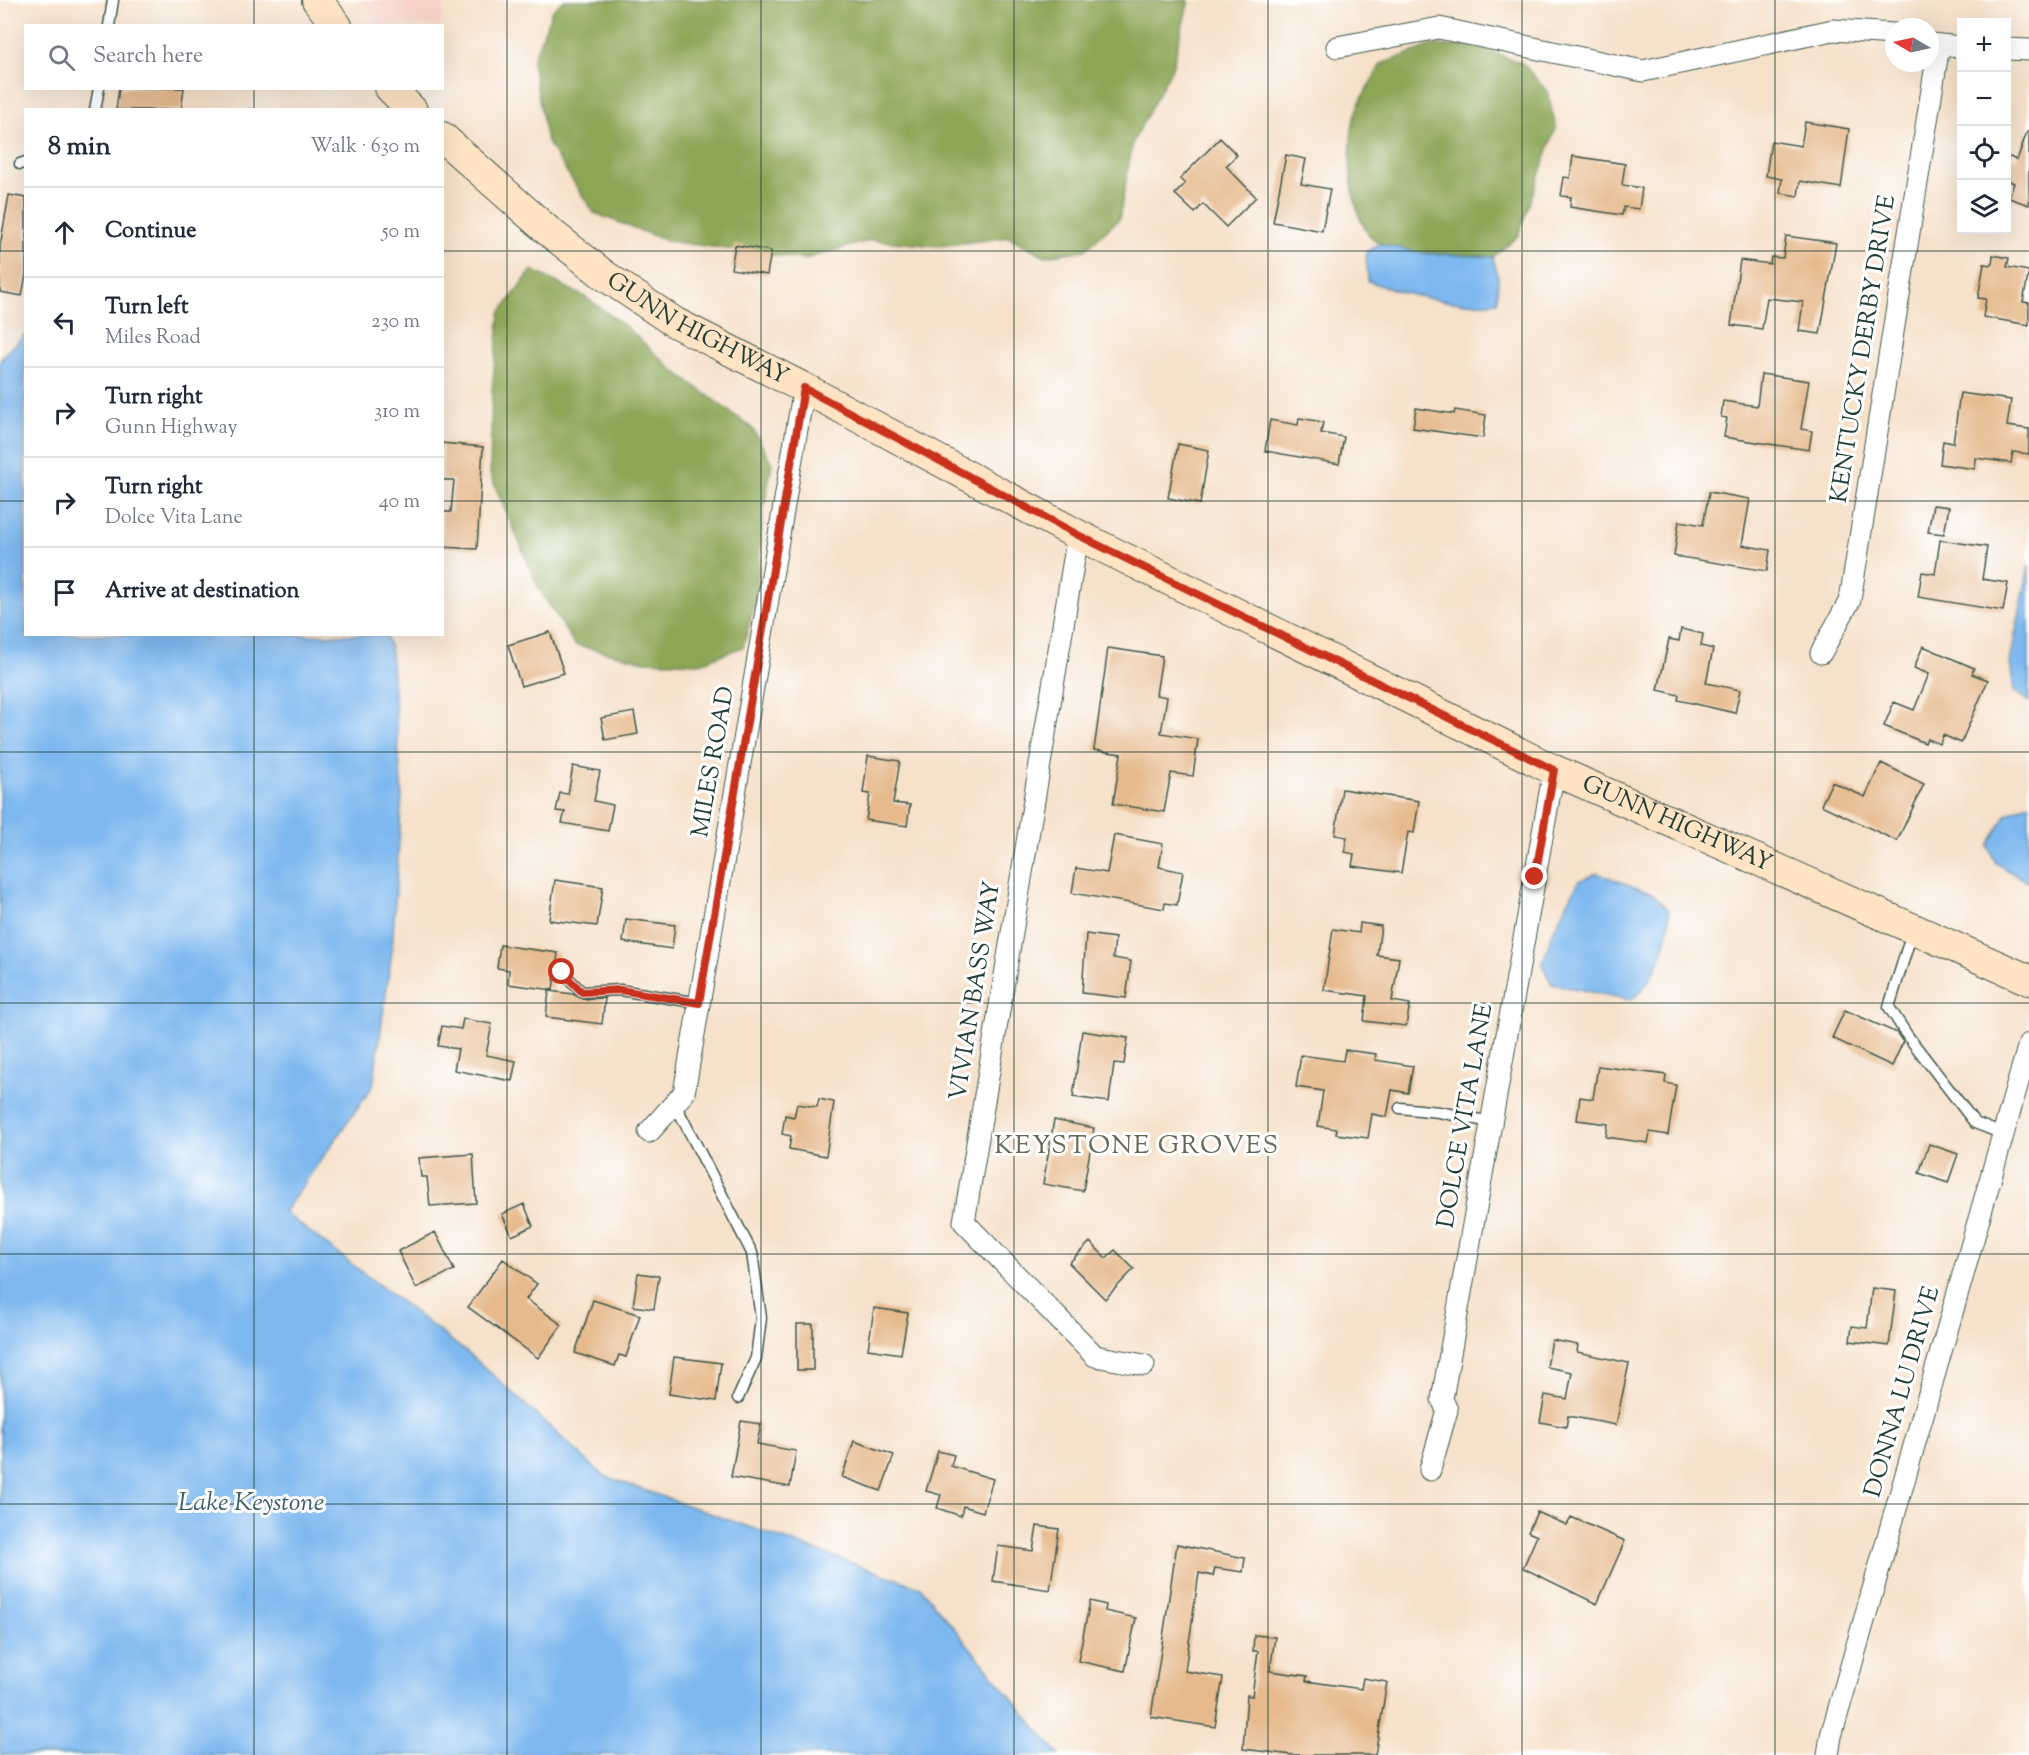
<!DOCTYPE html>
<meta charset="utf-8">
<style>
:root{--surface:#fff;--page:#f6f6f7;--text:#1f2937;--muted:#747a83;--line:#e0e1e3}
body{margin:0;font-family:"Sorts Mill Goudy",serif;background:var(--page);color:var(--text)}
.controls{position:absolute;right:18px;top:18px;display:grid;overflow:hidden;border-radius:0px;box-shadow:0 6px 24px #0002}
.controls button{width:54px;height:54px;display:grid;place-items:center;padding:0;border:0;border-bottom:2px solid var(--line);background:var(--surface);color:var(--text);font:30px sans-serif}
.compass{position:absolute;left:1885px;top:18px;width:54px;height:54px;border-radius:50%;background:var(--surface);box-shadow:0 6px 24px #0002;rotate:279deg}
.stop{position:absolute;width:18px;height:18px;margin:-14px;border:4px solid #c8321e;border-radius:50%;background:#fff}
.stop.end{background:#c8321e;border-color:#fff;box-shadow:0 2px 6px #0008}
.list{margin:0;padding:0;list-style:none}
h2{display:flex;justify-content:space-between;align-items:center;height:78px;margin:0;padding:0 24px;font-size:26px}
h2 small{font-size:20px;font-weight:400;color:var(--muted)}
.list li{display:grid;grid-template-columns:39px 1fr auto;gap:18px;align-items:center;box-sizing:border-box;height:90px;padding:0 24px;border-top:2px solid var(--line)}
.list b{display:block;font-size:22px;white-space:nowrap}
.list p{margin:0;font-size:20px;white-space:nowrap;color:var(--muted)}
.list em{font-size:20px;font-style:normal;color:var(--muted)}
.icon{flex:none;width:33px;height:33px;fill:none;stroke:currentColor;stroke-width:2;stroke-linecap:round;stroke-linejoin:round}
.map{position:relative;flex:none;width:2029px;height:1755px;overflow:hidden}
.search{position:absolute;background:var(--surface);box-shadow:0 6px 24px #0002;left:24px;top:24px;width:420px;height:66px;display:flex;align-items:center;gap:15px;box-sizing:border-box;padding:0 21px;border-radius:0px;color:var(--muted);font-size:22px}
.panel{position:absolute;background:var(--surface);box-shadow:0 6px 24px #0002;left:24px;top:108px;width:420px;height:528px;border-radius:0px}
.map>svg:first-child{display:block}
.built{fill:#f7d1c6}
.forest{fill:#8ca657;stroke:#567246;stroke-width:1.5}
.water{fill:#7db8ef;stroke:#4e7a92;stroke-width:1.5}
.building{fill:#e6ba8d}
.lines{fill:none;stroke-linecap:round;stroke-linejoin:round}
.lane-casing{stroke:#3f564a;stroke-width:13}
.street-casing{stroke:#3f564a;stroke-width:23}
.secondary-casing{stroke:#3f564a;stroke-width:32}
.lane{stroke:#fff;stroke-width:10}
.street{stroke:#fff;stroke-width:21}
.secondary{stroke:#fee4c5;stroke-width:30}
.route{stroke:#c8321e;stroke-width:8}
.grid{fill:none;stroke:#1f3d34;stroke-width:1.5;stroke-opacity:0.55}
.labels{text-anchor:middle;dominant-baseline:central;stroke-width:6;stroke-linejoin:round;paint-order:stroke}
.street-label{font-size:24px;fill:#1f3d34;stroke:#fff}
.neighbourhood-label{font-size:26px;letter-spacing:1.5px;fill:#656953;stroke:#fff}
.water-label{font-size:26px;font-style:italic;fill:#3b626c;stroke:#fff}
</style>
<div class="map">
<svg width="2029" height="1755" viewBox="0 0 2029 1755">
<rect width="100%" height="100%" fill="#fff"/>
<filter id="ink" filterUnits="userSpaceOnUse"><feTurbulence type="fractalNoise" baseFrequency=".0167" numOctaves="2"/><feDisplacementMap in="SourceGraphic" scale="12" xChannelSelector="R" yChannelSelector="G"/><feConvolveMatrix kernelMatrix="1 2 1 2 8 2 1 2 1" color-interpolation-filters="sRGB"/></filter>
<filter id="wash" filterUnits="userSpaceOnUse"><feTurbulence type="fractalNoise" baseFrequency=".008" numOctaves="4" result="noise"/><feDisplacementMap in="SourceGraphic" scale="24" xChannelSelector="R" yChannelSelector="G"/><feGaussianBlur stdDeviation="1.35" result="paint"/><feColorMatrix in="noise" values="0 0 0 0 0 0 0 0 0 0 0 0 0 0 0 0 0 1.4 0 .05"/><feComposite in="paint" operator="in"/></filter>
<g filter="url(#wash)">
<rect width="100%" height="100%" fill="#f6e1ca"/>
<!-- built -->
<path class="built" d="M 362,0 L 445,0 L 440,25 L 381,26 Z"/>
<!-- forest -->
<path class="forest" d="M 564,0 L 1189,0 L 1172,68 L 1133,142 L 1119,219 L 1085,250 L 1045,256 L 1009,237 L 939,246 L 872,240 L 805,259 L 667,241 L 594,213 L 547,142 L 532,62 L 552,11 Z
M 1432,45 L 1477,47 L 1522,63 L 1547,91 L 1556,127 L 1518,236 L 1493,257 C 1459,254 1409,258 1379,243 C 1347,226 1345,139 1357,109 C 1363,94 1373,79 1381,64 Z
M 532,270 L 585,297 L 624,325 L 671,368 L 753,429 L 772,464 L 763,513 L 757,595 L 743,647 L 700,663 L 645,661 L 575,645 L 540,591 L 490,474 L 492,390 L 500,313 Z"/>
<!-- water -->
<path class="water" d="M 1380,244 L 1421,253 L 1493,257 L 1498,277 L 1497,302 C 1454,307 1409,296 1368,281 L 1366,252 Z
M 25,334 L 26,634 L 386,635 L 391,653 L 402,794 L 392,950 L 373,1086 L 284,1212 L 474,1358 L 604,1476 L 920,1587 L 1059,1755 L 0,1755 L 0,360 Z
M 2029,565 L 2029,702 L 2014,691 L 2010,662 Z
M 2029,803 L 2029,883 L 1996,863 L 1988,846 L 2006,815 Z
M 1597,873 L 1653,894 L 1669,910 C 1670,941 1656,981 1631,1000 L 1552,984 L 1542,965 L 1554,929 L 1579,881 Z"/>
<g id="blocks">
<!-- building -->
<path class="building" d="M 119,88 L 184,88 L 181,110 L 116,110 Z
M 1805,122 L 1849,129 L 1841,188 L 1800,181 L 1798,196 L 1780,193 L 1782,179 L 1766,176 L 1771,141 L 1801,146 Z
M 2027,132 L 2029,132 L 2029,205 L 2009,198 L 2014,183 L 2007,180 L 2007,156 L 2017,160 Z
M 1220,138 L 1237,155 L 1226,166 L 1256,197 L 1226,227 L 1203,204 L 1195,213 L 1175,194 L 1185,184 L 1180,179 Z
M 1286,155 L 1306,159 L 1301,184 L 1330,189 L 1322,231 L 1273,222 Z
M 1573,156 L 1625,164 L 1622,185 L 1642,188 L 1639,209 L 1624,207 L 1622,215 L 1570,207 L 1571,197 L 1561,196 L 1564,177 L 1570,178 Z
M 9,195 L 26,198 L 26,274 L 22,296 L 0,292 L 0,246 Z
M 1786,236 L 1836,243 L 1820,334 L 1799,331 L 1803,302 L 1767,298 L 1762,329 L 1731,325 L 1740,260 L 1770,264 L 1771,257 L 1783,258 Z
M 735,245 L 771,251 L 767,275 L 731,269 Z
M 1993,255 L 2009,258 L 2007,267 L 2029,271 L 2023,302 L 2029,303 L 2029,325 L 1983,317 L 1986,299 L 1978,298 L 1984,264 L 1992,265 Z
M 1761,374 L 1809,381 L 1801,429 L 1812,431 L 1809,450 L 1724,437 L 1727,418 L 1721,417 L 1723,401 L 1757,406 Z
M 1960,393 L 2011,400 L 2007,426 L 2029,429 L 2029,454 L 2013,452 L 2011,463 L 1976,458 L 1975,469 L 1940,464 L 1943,441 L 1953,443 Z
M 1416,408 L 1454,414 L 1455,410 L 1486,415 L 1483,438 L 1413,428 Z
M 1299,418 L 1323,422 L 1321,433 L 1344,437 L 1339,464 L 1265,451 L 1270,420 L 1298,425 Z
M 442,443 L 483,447 L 477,549 L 442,547 L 442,512 L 451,512 L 454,480 L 442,480 Z
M 1178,444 L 1209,450 L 1200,504 L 1168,498 Z
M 1709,492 L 1750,499 L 1742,545 L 1770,550 L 1767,571 L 1674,556 L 1679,521 L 1703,525 Z
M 1933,505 L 1949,507 L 1944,534 L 1928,532 Z
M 1940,540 L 1987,547 L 1982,579 L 2008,583 L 2003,611 L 1918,597 L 1922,572 L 1935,574 Z
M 1681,629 L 1703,634 L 1701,646 L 1713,649 L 1706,683 L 1740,690 L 1735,713 L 1678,700 L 1679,695 L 1658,690 L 1669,639 L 1679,641 Z
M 550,632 L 564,673 L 521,686 L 508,645 Z
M 1923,646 L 1974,668 L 1972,674 L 1988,680 L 1961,743 L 1943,735 L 1940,744 L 1927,739 L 1925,743 L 1884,726 L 1894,702 L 1914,710 L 1929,674 L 1914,668 Z
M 1108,648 L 1162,656 L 1156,695 L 1167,697 L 1161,733 L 1198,739 L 1193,776 L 1171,773 L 1164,812 L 1113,804 L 1121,754 L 1094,750 Z
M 634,712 L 638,734 L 605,740 L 601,718 Z
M 868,756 L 900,761 L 893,803 L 910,805 L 907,826 L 866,820 L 870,794 L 863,793 Z
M 1881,763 L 1924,784 L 1897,841 L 1821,805 L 1832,782 L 1865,797 Z
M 573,766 L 600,771 L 594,801 L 613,805 L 608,831 L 562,823 L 565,812 L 556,811 L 560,793 L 568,794 Z
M 1342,789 L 1419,801 L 1414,833 L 1408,832 L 1401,873 L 1352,866 L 1354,854 L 1345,852 L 1347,837 L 1335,835 Z
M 1114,835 L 1163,844 L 1159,867 L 1183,872 L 1177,905 L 1165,903 L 1164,909 L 1072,893 L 1076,868 L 1107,873 Z
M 555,880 L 603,887 L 597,926 L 549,920 Z
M 626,919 L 675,925 L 672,949 L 623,942 Z
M 1360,923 L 1381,926 L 1377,955 L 1399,958 L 1392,1001 L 1410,1004 L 1406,1026 L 1364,1021 L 1367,996 L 1324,990 L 1333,929 L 1359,933 Z
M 1086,934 L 1115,938 L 1113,958 L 1131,961 L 1126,998 L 1082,993 Z
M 500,945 L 558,953 L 553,990 L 508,984 L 509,970 L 497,968 Z
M 549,991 L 573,994 L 582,999 L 605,998 L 602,1024 L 546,1017 Z
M 1845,1010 L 1897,1033 L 1903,1042 L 1892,1066 L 1832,1038 Z
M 463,1019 L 492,1024 L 486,1055 L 516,1061 L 512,1081 L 454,1070 L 458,1049 L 438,1046 L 442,1026 L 461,1029 Z
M 1082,1031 L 1128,1038 L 1124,1064 L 1114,1063 L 1109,1102 L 1073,1097 Z
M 1345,1050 L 1376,1054 L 1375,1060 L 1413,1066 L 1408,1093 L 1392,1090 L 1387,1117 L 1372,1114 L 1368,1138 L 1336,1134 L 1337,1129 L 1318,1126 L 1323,1091 L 1296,1087 L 1301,1055 L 1343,1061 Z
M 1598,1066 L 1666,1075 L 1665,1083 L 1676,1085 L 1668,1135 L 1650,1132 L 1648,1143 L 1606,1137 L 1608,1124 L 1577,1120 L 1580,1097 L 1593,1099 Z
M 819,1099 L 834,1102 L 826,1156 L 789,1149 L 791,1136 L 782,1134 L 785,1115 L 794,1117 L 797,1104 L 817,1107 Z
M 1054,1120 L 1094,1128 L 1083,1191 L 1043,1184 Z
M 1929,1144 L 1958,1154 L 1948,1183 L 1919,1173 Z
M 473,1154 L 476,1203 L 430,1206 L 427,1177 L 421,1177 L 419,1158 Z
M 524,1204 L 533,1226 L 512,1236 L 502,1214 Z
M 435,1232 L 454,1270 L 416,1288 L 398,1251 Z
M 1090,1242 L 1106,1258 L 1115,1250 L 1134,1269 L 1105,1299 L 1069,1263 Z
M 503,1259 L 537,1284 L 526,1299 L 562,1325 L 538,1358 L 468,1307 Z
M 638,1273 L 659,1276 L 654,1309 L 633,1306 Z
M 1872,1288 L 1896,1291 L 1889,1346 L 1850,1341 L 1852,1326 L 1867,1328 Z
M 593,1300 L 640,1315 L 626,1357 L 619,1355 L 615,1366 L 575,1353 Z
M 874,1308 L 908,1313 L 901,1354 L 868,1349 Z
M 797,1324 L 813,1324 L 813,1370 L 797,1370 Z
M 1552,1340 L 1578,1345 L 1577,1352 L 1629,1363 L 1616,1425 L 1568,1416 L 1566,1427 L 1540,1422 L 1545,1395 L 1567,1399 L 1572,1372 L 1547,1367 Z
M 674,1357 L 721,1363 L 716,1401 L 669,1394 Z
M 741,1421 L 761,1424 L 757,1444 L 796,1451 L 790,1487 L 731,1477 Z
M 854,1441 L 894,1455 L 881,1491 L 842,1477 Z
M 938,1451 L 954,1455 L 951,1466 L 993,1479 L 983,1512 L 963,1506 L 961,1516 L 937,1508 L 941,1495 L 926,1491 Z
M 1537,1512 L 1567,1525 L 1571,1517 L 1625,1541 L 1597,1604 L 1523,1568 L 1537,1536 L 1528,1532 Z
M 1037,1526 L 1059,1529 L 1050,1590 L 993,1581 L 998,1546 L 1033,1551 Z
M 1177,1544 L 1245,1558 L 1243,1572 L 1215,1568 L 1213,1576 L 1199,1573 L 1185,1671 L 1223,1677 L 1215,1727 L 1151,1717 Z
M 1090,1601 L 1106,1605 L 1105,1611 L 1136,1618 L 1125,1671 L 1078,1661 Z
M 1254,1635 L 1275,1637 L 1270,1671 L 1307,1676 L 1306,1681 L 1361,1689 L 1363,1678 L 1387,1682 L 1375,1755 L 1293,1755 L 1243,1749 L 1247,1695 L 1252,1696 L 1258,1651 L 1253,1651 Z"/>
</g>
</g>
<g filter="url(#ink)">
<use href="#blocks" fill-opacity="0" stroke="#3f564a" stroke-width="1.5"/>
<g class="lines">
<defs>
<path id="lane" d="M 109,26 L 113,0
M 95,110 L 99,88
M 20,164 L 26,162
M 1913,929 L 1889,1007 L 1907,1035 L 1975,1123 L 2003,1134
M 562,972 L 582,992 L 620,990 L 699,1003
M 674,1102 L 752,1253 L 761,1318 L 756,1358 L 738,1398
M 1400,1108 L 1439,1112 L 1491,1122"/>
<path id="street" d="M 1930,44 L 1962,47
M 1337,47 L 1439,28 L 1643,71 L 1833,30 L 1894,34
M 2006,49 L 2029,50
M 1078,535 L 964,1222 L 1095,1356 L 1144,1365
M 1821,653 L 1850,600 L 1939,46
M 649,1132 L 684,1093 L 804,388
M 1430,1470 L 1447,1410 L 1442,1399 L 1554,770
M 1828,1755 L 1831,1736 L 2029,1044"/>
<g id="secondary">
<path d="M 317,0 L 337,26"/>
<path d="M 390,88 L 412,110"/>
<path id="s1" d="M 442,137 L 547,230 L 604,275 L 674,322 L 804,388 L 1078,535 L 1554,770 L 2029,980"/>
</g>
</defs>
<!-- lane casing -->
<use href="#lane" class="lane-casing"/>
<!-- street casing -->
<use href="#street" class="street-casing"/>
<!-- secondary casing -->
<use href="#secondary" class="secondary-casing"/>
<!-- lane -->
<use href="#lane" class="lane"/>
<!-- street -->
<use href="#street" class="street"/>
<!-- secondary -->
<use href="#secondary" class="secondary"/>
</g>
</g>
<g class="lines" filter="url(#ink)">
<!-- route -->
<path class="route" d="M 562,972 L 582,992 L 620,990 L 699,1003 L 804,388 L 1078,535 L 1554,770 L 1535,877"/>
</g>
<!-- grid -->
<path class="grid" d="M 254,0 L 254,26M 507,0 L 507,1755M 761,0 L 761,1755M 1014,0 L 1014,1755M 1268,0 L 1268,1755M 1522,0 L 1522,1755M 1775,0 L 1775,1755M 254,88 L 254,110M 0,251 L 26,251M 442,251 L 2029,251M 0,501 L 26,501M 442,501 L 2029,501M 254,634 L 254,1755M 0,752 L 2029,752M 0,1003 L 2029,1003M 0,1254 L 2029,1254M 0,1504 L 2029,1504"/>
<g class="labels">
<!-- street labels -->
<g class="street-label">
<text stroke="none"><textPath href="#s1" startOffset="321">GUNN HIGHWAY</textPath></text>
<text transform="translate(1864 349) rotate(-81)">KENTUCKY DERBY DRIVE</text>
<text transform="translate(714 762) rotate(-80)">MILES ROAD</text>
<text stroke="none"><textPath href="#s1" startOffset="1419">GUNN HIGHWAY</textPath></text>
<text transform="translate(976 991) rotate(-81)">VIVIAN BASS WAY</text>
<text transform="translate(1466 1116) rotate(-80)">DOLCE VITA LANE</text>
<text transform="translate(1903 1392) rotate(-74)">DONNA LU DRIVE</text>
</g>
<!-- neighbourhood labels -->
<g class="neighbourhood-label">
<text x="1137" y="1146">KEYSTONE GROVES</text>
</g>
<!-- water labels -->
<g class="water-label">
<text x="251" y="1503">Lake Keystone</text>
</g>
</g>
</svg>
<div class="controls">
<button>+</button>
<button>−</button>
<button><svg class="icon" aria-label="locate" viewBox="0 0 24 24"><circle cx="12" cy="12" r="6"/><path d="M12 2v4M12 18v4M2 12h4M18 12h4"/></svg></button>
<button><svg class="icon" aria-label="layers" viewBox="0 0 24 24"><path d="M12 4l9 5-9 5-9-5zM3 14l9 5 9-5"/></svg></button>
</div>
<svg class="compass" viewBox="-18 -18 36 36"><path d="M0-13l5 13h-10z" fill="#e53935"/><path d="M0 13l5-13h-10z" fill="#747a83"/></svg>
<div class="stop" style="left:562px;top:972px"></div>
<div class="stop end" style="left:1535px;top:877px"></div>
<div class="search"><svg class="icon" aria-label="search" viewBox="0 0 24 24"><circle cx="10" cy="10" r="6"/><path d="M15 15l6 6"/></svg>Search here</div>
<section class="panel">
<h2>8 min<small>Walk · 630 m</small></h2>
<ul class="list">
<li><svg class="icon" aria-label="ahead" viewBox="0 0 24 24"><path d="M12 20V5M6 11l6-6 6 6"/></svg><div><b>Continue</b></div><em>50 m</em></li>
<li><svg class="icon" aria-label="left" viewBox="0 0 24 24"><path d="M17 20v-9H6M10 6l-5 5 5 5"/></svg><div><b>Turn left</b><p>Miles Road</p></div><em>230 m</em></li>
<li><svg class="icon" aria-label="right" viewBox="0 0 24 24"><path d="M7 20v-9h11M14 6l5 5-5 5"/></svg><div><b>Turn right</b><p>Gunn Highway</p></div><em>310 m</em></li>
<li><svg class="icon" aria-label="right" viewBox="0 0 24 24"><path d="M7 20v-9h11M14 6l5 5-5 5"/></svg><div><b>Turn right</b><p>Dolce Vita Lane</p></div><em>40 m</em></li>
<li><svg class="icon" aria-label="arrive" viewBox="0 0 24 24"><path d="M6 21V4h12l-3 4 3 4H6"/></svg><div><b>Arrive at destination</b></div></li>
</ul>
</section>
</div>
